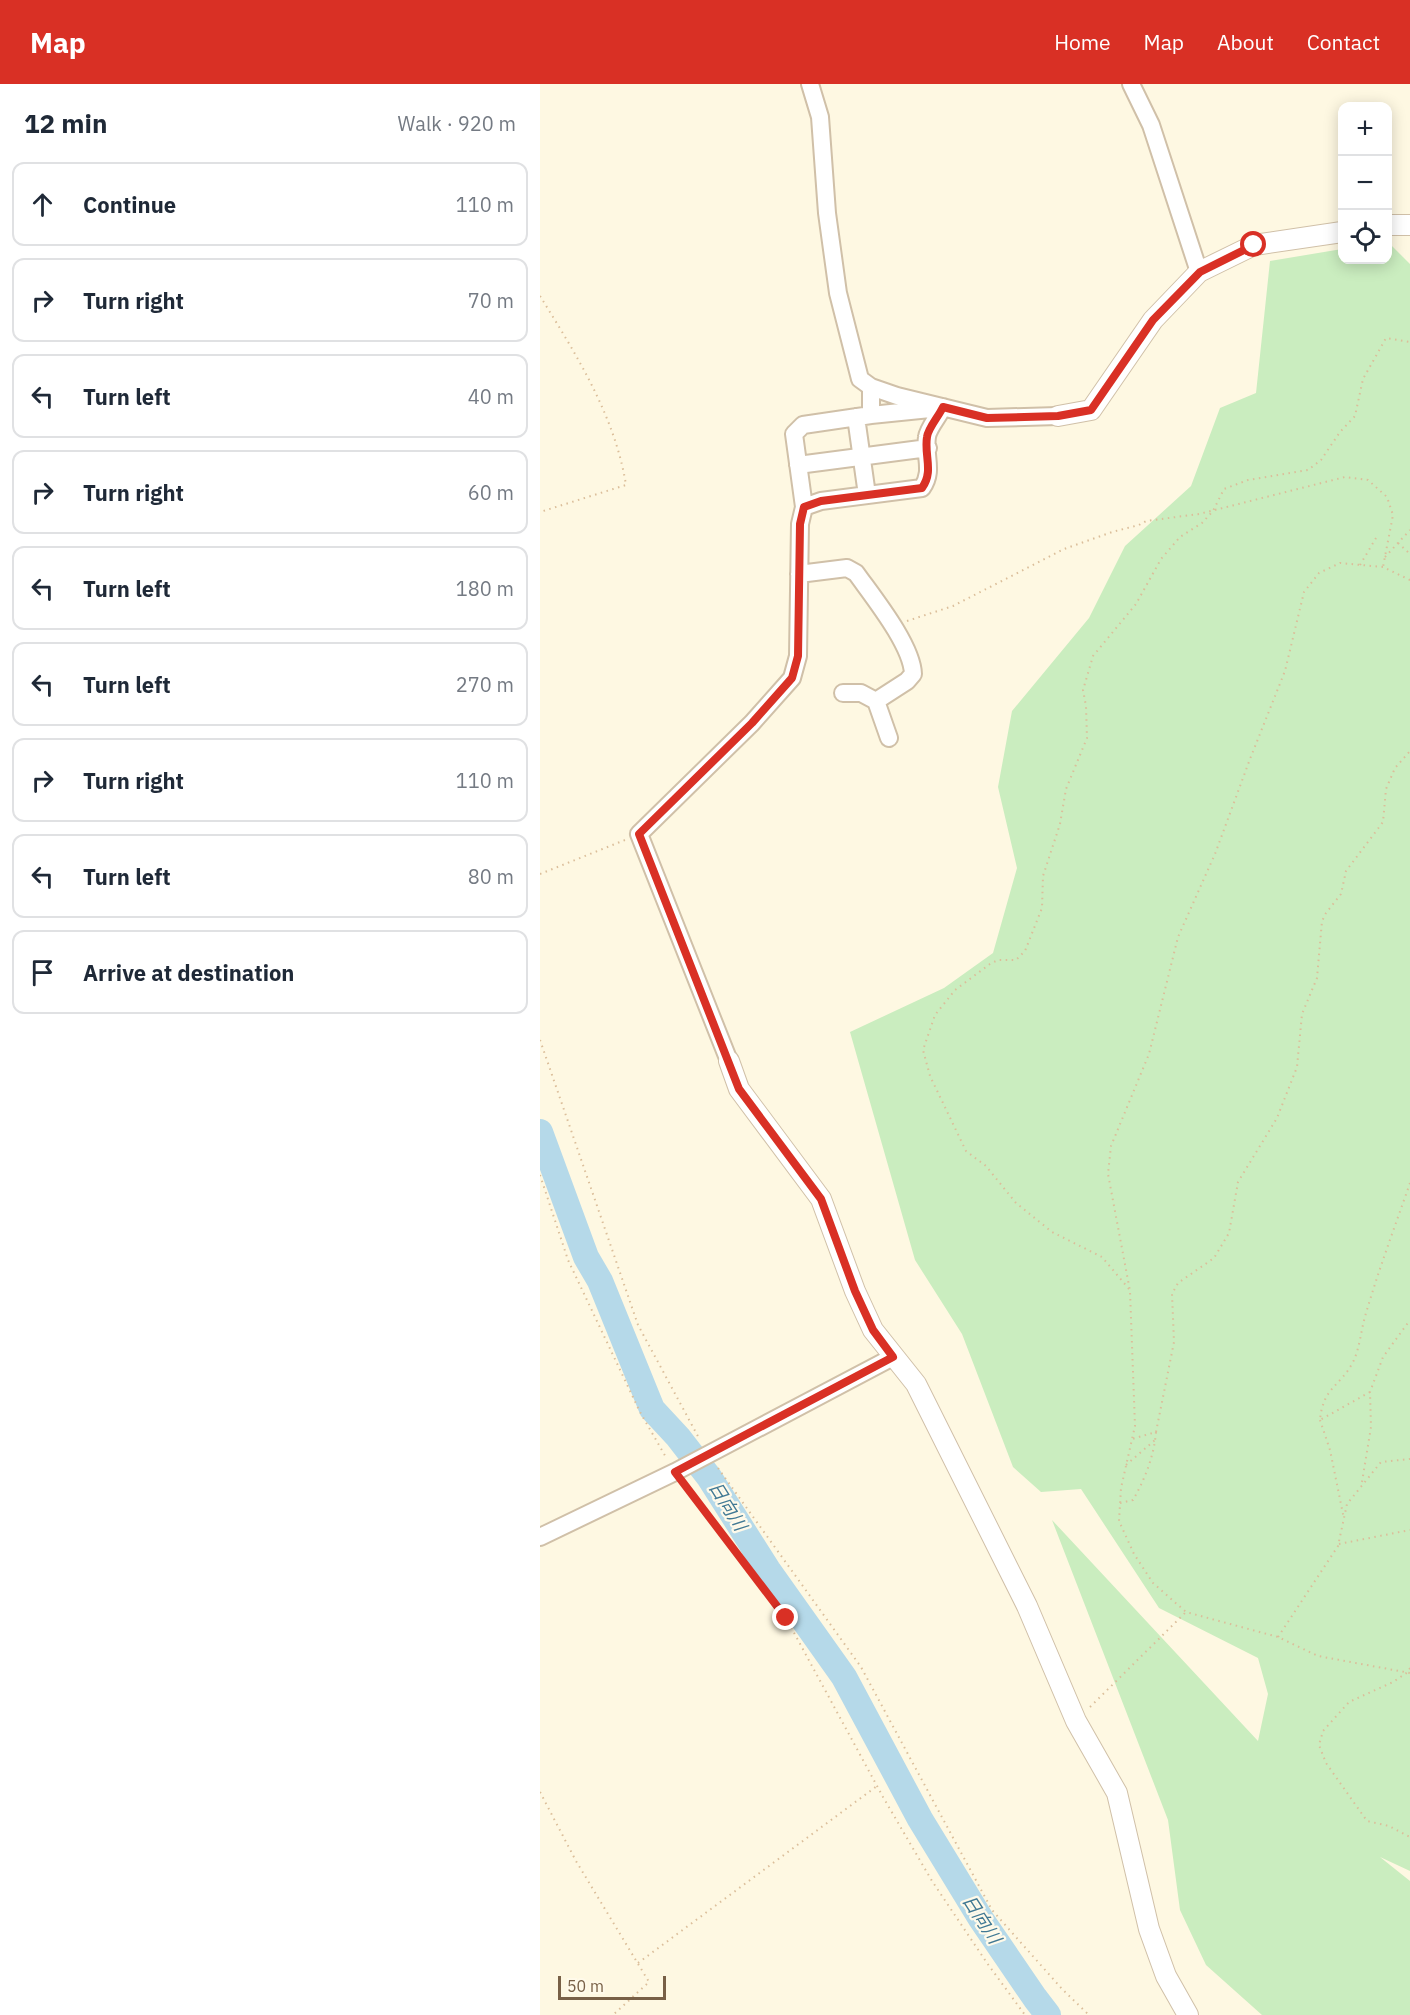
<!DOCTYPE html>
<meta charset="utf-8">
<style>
:root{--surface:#fff;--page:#f2f2f3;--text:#1f2937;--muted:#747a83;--line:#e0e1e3;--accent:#d93025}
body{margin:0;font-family:"IBM Plex Sans","Noto Sans JP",sans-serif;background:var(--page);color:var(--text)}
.controls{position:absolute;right:18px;top:18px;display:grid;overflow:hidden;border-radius:12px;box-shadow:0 3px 15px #0003}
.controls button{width:54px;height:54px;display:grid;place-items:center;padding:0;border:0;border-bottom:2px solid var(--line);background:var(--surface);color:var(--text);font:30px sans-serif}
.scale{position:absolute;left:18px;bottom:15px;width:108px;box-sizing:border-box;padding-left:6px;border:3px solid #786046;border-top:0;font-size:16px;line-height:21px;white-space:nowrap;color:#786046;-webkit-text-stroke:4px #fffaea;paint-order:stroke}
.stop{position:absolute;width:18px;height:18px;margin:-14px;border:4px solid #d93025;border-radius:50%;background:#fff}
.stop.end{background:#d93025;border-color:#fff;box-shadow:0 2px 6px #0008}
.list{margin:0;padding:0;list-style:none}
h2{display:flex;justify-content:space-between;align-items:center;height:78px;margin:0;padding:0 24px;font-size:26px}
h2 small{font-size:20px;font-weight:400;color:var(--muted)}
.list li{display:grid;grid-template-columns:39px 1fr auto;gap:18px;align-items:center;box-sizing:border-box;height:84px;margin:0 12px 12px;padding:0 12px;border:2px solid var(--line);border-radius:12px}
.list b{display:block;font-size:22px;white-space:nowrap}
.list em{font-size:20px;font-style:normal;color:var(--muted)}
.icon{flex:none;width:33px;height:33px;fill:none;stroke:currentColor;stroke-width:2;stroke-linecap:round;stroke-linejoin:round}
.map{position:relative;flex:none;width:870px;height:1931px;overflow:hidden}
header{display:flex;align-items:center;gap:36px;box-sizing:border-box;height:84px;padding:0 30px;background:var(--accent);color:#fff}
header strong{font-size:28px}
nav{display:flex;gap:33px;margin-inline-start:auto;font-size:21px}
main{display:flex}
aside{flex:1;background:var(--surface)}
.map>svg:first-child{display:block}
.green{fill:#caedbf}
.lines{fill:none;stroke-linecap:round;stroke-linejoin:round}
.river{stroke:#b5d9e9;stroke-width:26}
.minor-casing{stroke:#d0c0a8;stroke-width:20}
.tertiary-casing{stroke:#d0c0a8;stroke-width:22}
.path{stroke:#dbbe9a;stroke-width:2;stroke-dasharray:1.5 4.5;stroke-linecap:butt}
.minor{stroke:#fff;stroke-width:16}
.tertiary{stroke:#fff;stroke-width:20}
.route{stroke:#d93025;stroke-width:8}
.labels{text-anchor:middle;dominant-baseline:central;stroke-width:4.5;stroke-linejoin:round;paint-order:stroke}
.water-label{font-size:18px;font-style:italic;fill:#417994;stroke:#fffaea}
</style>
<header>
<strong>Map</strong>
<nav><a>Home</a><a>Map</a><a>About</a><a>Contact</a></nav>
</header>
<main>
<aside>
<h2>12 min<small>Walk · 920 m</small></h2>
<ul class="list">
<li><svg class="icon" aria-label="ahead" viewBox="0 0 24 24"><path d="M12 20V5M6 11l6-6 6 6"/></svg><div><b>Continue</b></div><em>110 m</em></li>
<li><svg class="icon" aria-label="right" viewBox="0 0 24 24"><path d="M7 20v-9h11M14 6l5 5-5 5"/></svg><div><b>Turn right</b></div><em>70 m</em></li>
<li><svg class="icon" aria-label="left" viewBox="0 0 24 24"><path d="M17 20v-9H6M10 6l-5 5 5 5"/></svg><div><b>Turn left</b></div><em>40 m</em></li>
<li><svg class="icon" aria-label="right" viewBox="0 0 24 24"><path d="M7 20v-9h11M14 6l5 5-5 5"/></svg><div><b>Turn right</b></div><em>60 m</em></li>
<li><svg class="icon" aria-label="left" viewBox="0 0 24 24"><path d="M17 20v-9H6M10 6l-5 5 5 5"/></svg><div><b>Turn left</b></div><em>180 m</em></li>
<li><svg class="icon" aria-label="left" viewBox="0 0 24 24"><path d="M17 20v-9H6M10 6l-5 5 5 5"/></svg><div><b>Turn left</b></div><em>270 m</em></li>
<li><svg class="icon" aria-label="right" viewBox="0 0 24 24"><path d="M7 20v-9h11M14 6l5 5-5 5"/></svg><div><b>Turn right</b></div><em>110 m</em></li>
<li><svg class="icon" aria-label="left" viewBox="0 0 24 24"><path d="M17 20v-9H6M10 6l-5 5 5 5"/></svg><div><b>Turn left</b></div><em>80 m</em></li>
<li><svg class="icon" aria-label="arrive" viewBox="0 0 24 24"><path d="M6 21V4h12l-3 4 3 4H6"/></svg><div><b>Arrive at destination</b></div></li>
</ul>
</aside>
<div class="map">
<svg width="870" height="1931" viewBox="0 0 870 1931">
<rect width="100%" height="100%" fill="#fef8e2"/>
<!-- green -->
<path class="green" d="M 848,158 L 870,180 L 870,1787 L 840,1773 L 870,1797 L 870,1931 L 722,1931 L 666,1881 L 640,1826 L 628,1736 L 512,1436 L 718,1657 L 728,1610 L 718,1574 L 619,1524 L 541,1405 L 501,1408 L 473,1383 L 422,1250 L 375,1176 L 310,948 L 404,904 L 453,869 L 477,784 L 458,703 L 472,627 L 549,534 L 585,462 L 651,402 L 680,324 L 716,309 L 730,177 L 802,165 L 802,176 L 848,176 Z"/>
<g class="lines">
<!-- river -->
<path class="river" d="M 0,1048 L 46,1173 L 60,1197 L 112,1325 L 138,1353 L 169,1393 L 228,1486 L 304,1593 L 380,1735 L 441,1835 L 495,1914 L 508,1931"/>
<defs>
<path id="minor" d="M 270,0 L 280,33 L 287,129 L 298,209 L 320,295 L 331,303 L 357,312 L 447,334 L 518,332
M 591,0 L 611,41 L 659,188
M 331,331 L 390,325
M 316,333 L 327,411
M 258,381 L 388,364
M 264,423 L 281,417 L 382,404 C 394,387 384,372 387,353 C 388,344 399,332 403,323
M 259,490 L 307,484 L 316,489 C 333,513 372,561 373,590 L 367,597 L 336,617 L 321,609 L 303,609
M 336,617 L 349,654
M 189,977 L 99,750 L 212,639 L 252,594 L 258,572 L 260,440 L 264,423 L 254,350 L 263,341 L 331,331 L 331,303
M 0,1453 L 135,1388 L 353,1273"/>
<path id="tertiary" d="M 848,141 L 870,141
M 518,332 L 551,326 L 613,236 L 659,188 L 714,161 L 802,148
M 189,977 L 199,1005 L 281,1115 L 315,1207 L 333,1246 L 376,1300 L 487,1522 L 536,1637 L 577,1709 L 609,1845 L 626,1892 L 648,1931"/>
</defs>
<!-- minor casing -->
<use href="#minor" class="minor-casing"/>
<!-- tertiary casing -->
<use href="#tertiary" class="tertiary-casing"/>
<!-- path -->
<path class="path" d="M 0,212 C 36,270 75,332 86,401 L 0,428
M 858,459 L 870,470
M 845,473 L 870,446
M 820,481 L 836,454
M 870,496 L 843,483 L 800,479 L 779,489 L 764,508 L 745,587 L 710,675 L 675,770 L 638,853 L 609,970 L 571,1062 L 568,1090 L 590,1207 L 595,1342 L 581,1404 L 579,1437 L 594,1470 L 613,1499 L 646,1528 L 738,1553 L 778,1572 L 870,1589
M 367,537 L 413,522 L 524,465 L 572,448 L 599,441 L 606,437 L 659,430 L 805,393 L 828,396 L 847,413 L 853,431 L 843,483
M 0,790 L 85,756
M 0,956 L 98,1241 L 160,1356
M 0,1091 L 28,1176 L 100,1328 L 127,1375
M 589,1205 L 562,1173 L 512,1148 L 476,1119 L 446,1082 L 426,1067 L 390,992 L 383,966 L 395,931 L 415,906 L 450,880 L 458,876 L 476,876 L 485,867 L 502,824 L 503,792 L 520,740 L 526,705 L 547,654 L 546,622 L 543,606 L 553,572 L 596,520 L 621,475 L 640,453 L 662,439 L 673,427 L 684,405 L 708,396 L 768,386 L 781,376 L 800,348 L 815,332 L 823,295 L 846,254 L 870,258
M 830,1308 L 780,1336 C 783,1303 800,1303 813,1278 C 820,1264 821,1245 826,1229 C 839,1185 855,1142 870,1099
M 780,1336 L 790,1366 L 804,1435
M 616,1348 L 634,1258 L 632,1210 L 638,1199 L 674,1174 L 689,1149 L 698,1098 L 737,1034 L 757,983 L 762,930 L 777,894 L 782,837 L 786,829 L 801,810 L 806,787 L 843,738 L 846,705 L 855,684 L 870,667
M 586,1381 L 615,1356
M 178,1384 L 321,1583 L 452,1826 L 522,1905 L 549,1931
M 822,1398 L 831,1343 L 830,1308 L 843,1273 L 870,1236
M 144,1399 L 246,1534 L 343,1713 L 392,1797 L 447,1879 L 485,1931
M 580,1419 L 593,1416 C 605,1395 614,1372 616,1348 L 592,1355
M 799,1460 L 870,1446
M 738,1553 L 798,1462 L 807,1420 L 841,1378 L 870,1375
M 870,1584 L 868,1588 L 853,1598 L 809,1618 L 783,1647 L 779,1661 L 786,1679 L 827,1737 L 849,1742 L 870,1753
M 550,1623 L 646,1528
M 0,1708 L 36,1777 L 109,1898 L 73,1931
M 98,1879 L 337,1702"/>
<!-- minor -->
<use href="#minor" class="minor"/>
<!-- tertiary -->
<use href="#tertiary" class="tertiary"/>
</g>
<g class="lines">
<!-- route -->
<path class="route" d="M 246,1534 L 135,1388 L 353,1273 L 333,1246 L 315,1207 L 281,1115 L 199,1005 L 99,750 L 212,639 L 252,594 L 258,572 L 260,440 L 264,423 L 281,417 L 382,404 C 394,387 384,372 387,353 C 388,344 399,332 403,323 L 447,334 L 518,332 L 551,326 L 613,236 L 660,188 L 714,161"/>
</g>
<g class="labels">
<!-- water labels -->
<g class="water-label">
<text transform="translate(188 1422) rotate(58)">日向川</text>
<text transform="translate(442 1835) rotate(57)">日向川</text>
</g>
</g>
</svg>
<div class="controls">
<button>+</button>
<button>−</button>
<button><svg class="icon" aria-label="locate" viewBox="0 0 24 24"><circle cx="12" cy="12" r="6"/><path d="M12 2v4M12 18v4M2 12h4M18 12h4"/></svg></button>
</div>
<div class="scale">50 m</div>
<div class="stop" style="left:714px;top:161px"></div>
<div class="stop end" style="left:246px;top:1534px"></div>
</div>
</main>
